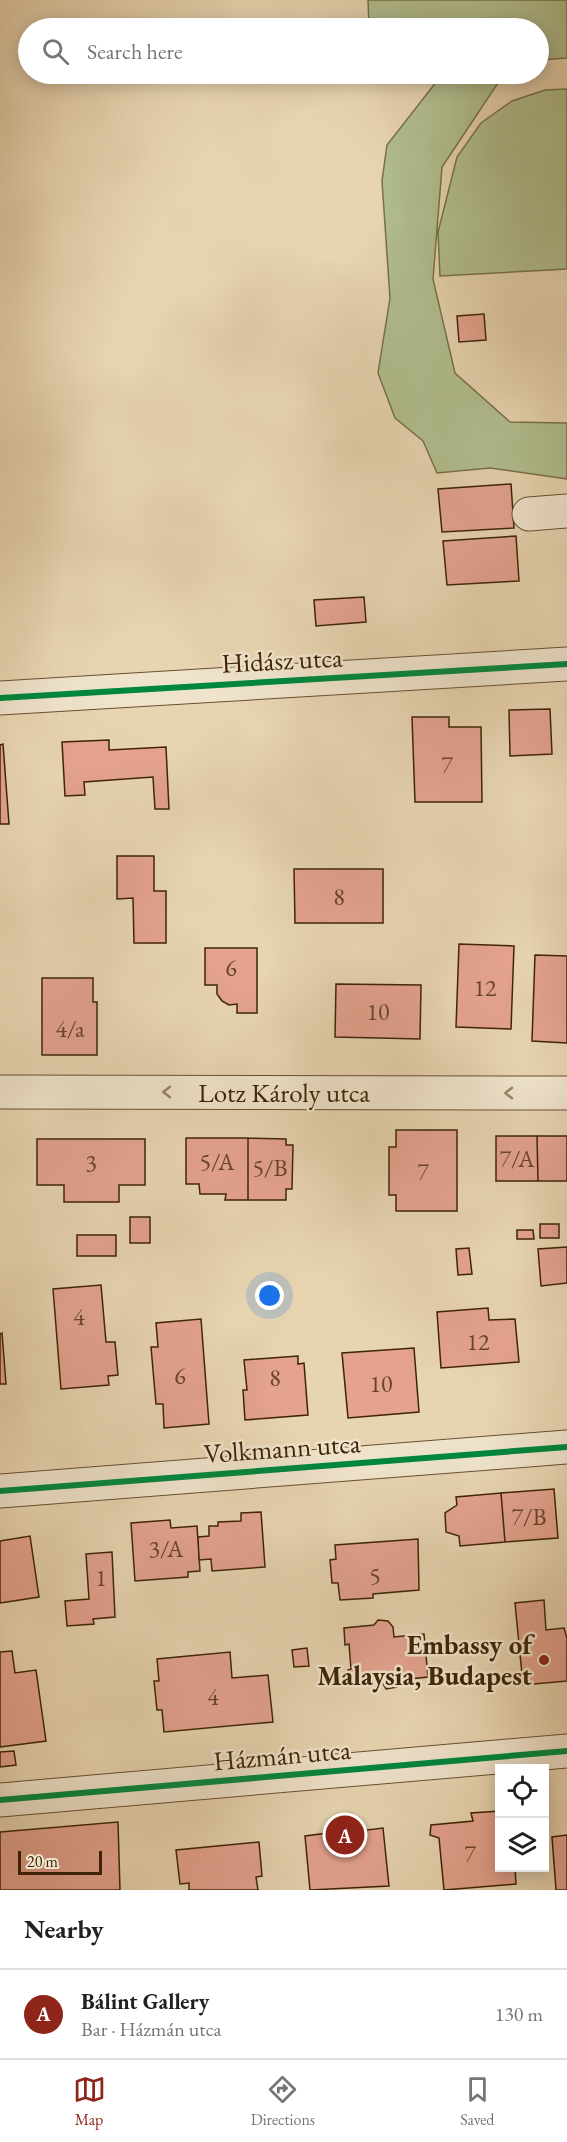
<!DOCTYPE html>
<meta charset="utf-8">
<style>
:root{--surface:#fff;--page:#f6f6f6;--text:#202124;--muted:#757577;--line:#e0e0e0;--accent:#8f2418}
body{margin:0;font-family:"EB Garamond",serif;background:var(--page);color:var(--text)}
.controls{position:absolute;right:18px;bottom:18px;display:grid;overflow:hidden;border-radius:0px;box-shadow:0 3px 15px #0003}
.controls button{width:54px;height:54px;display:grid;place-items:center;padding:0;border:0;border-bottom:2px solid var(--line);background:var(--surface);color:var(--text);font:30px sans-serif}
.scale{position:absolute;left:18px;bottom:15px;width:84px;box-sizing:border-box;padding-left:6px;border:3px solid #3e2405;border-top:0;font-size:16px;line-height:21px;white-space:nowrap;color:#3e2405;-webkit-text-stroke:4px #efe3cc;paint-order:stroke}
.you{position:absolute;left:270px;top:1296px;width:21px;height:21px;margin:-15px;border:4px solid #fff;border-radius:50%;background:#1a73e8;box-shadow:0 0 0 9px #1a73e833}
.badge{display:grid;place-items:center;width:39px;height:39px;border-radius:50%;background:var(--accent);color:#fff;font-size:20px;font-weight:700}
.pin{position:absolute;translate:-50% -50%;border:3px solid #fff;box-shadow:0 2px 6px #0006}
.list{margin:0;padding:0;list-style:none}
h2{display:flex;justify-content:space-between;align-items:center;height:78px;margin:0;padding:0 24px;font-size:26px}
h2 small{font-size:20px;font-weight:400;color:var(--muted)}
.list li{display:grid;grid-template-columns:39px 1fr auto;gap:18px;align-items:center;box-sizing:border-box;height:90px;padding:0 24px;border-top:2px solid var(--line)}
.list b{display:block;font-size:22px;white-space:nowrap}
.list p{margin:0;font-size:20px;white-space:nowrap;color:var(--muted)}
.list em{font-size:20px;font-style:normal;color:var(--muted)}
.icon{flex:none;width:33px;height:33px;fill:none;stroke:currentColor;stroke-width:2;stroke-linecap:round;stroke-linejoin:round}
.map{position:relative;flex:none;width:567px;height:1890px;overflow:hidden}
.search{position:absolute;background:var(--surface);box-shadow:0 3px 15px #0003;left:18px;right:18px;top:18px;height:66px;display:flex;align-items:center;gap:15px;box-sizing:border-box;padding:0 21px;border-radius:33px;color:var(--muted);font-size:22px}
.sheet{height:168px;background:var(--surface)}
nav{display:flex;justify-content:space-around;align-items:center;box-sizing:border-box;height:84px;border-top:2px solid var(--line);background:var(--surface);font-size:16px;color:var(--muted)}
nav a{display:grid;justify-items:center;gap:3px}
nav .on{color:var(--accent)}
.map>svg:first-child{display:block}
.green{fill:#b1be8f;stroke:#78714a;stroke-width:1.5}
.building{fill:#e4a28f;stroke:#3e2405;stroke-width:1.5}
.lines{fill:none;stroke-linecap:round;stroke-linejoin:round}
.minor-casing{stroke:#685030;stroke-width:35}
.minor{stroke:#efe3cc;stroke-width:33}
.cycleway-casing{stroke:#efe3cc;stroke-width:10}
.cycleway{stroke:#00873e;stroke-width:6}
.oneway{stroke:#968468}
.poi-dot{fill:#8f2418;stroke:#efe3cc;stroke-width:2}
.labels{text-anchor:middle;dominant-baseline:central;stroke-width:5;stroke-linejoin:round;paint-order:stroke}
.number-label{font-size:24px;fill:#684428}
.street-label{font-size:27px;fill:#3e2405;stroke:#efe3cc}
.poi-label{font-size:27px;font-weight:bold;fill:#3e2405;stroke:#efe3cc;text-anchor:end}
</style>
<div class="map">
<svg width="567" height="1890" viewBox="0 0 567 1890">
<rect width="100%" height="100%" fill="#e7d4b0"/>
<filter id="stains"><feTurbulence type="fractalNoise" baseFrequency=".00333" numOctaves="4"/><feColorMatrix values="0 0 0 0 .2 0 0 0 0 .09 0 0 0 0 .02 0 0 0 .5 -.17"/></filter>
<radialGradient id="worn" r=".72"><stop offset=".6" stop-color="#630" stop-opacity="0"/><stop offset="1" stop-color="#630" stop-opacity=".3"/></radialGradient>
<!-- green -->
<path class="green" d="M 368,0 L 567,0 L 567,58 L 539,60 L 538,28 L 369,28 Z
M 437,81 L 498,83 L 442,167 L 433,279 L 455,373 L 510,422 L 567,423 L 567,479 L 490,468 L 437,473 L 423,441 L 395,418 L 378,373 L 390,298 L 382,181 L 387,145 Z
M 567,89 L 567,269 L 440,276 L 438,232 L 457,157 L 481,123 L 512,101 L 545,90 Z"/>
<!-- building -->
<path class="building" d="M 484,314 L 486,340 L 459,342 L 457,316 Z
M 511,484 L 514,528 L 442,532 L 438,489 Z
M 516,536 L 519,581 L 447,585 L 443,541 Z
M 364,597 L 366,622 L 316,626 L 314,600 Z
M 550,709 L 552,754 L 510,756 L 509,710 Z
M 412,717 L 449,717 L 449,727 L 481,727 L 482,802 L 415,802 Z
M 109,740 L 109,750 L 166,747 L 169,809 L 155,809 L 153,777 L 84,782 L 85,795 L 65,796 L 62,742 Z
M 3,744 L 9,824 L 0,824 L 0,745 Z
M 117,856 L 154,856 L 154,891 L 166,891 L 166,943 L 134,943 L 133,898 L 117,899 Z
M 294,869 L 383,869 L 383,923 L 295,923 Z
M 459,944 L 514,946 L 511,1029 L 456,1027 Z
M 205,948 L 257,948 L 257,1013 L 237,1013 L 237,1004 L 229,1005 L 222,1001 L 217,994 L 217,985 L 205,985 Z
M 535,955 L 567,956 L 567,1043 L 532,1041 Z
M 42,978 L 93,978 L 93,1002 L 97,1002 L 97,1055 L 42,1055 Z
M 336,984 L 421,985 L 420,1039 L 335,1037 Z
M 396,1130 L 457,1130 L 457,1211 L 396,1211 L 396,1195 L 389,1195 L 389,1147 L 396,1147 Z
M 496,1136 L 537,1136 L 538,1181 L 496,1181 Z
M 537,1136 L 567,1136 L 567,1181 L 538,1181 Z
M 186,1138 L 248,1138 L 248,1200 L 225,1200 L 226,1194 L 200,1194 L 199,1184 L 186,1184 Z
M 248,1138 L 286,1139 L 286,1145 L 293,1145 L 292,1189 L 286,1189 L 286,1200 L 248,1200 Z
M 37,1139 L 145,1139 L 145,1185 L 119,1185 L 119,1202 L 64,1202 L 64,1185 L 37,1185 Z
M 130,1217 L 150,1217 L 150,1243 L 130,1243 Z
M 540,1224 L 559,1224 L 559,1238 L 540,1238 Z
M 517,1230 L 533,1230 L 534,1239 L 517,1239 Z
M 77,1235 L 116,1235 L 116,1256 L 77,1256 Z
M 567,1247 L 567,1283 L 541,1286 L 538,1249 Z
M 469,1248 L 472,1274 L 458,1275 L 456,1249 Z
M 101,1285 L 106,1342 L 115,1342 L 118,1375 L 108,1376 L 109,1385 L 61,1389 L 53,1289 Z
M 488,1308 L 489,1320 L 515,1319 L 519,1362 L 441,1368 L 437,1312 Z
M 201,1319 L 209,1424 L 164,1428 L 163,1404 L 156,1404 L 151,1347 L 158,1347 L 156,1323 Z
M 2,1333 L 6,1384 L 0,1384 L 0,1334 Z
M 414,1348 L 419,1412 L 348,1418 L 342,1353 Z
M 298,1356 L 298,1364 L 304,1363 L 308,1415 L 245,1420 L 243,1390 L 247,1390 L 244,1360 Z
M 554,1489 L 558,1538 L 505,1542 L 501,1493 Z
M 501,1493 L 505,1542 L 460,1546 L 459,1536 L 446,1532 L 445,1513 L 457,1505 L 456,1497 Z
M 261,1512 L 265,1567 L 212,1571 L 211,1559 L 199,1560 L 198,1537 L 209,1536 L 209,1526 L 218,1526 L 218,1522 L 241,1521 L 241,1513 Z
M 170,1520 L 171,1528 L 197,1526 L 200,1571 L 188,1572 L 188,1577 L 135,1581 L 131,1523 Z
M 30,1536 L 39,1597 L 0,1603 L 0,1541 Z
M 418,1539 L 419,1590 L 373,1594 L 373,1598 L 340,1600 L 338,1583 L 332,1583 L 330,1560 L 336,1559 L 335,1545 Z
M 112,1552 L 115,1617 L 93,1619 L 94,1624 L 67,1626 L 65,1601 L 89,1599 L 86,1554 Z
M 544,1600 L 546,1630 L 564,1628 L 567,1638 L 567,1681 L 523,1685 L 515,1603 Z
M 378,1620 L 388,1621 L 393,1627 L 394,1637 L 424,1634 L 428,1677 L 400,1680 L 397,1687 L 386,1689 L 382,1682 L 349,1685 L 348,1670 L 351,1669 L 349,1644 L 345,1645 L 344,1628 L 374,1625 Z
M 307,1648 L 309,1666 L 294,1667 L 292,1650 Z
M 12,1651 L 15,1673 L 36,1670 L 46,1741 L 0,1747 L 0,1652 Z
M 230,1652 L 232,1678 L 268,1675 L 273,1722 L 164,1732 L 162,1710 L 157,1710 L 154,1681 L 159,1681 L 157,1659 Z
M 14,1751 L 16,1765 L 0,1767 L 0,1752 Z
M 500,1811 L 500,1868 L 515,1868 L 516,1884 L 444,1890 L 439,1838 L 430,1835 L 431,1825 L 473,1821 L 471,1813 Z
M 118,1822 L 120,1890 L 0,1890 L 0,1832 Z
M 358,1823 L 359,1831 L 383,1828 L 389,1886 L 310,1890 L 305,1836 L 328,1833 L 327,1826 Z
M 567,1835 L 567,1890 L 556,1890 L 552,1837 Z
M 259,1842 L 262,1876 L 256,1877 L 258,1890 L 189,1890 L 189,1883 L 180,1884 L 176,1850 Z"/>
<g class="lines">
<defs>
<path id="minor" d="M 529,514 L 567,511
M 0,698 L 567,664
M 0,1092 L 567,1093
M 0,1491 L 567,1447
M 0,1800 L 567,1751"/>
</defs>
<!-- minor casing -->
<use href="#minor" class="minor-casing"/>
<!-- minor -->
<use href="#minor" class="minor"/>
<defs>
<path id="cycleway" d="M 0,698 L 567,664
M 0,1491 L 567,1447
M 0,1800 L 567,1751"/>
</defs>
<!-- cycleway casing -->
<use href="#cycleway" class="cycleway-casing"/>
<!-- cycleway -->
<use href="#cycleway" class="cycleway"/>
</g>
<!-- one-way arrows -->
<defs><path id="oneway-chevron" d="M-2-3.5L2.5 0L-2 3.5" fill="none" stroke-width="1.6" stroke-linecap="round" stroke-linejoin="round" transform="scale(1.5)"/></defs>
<g class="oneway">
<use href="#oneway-chevron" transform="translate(167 1092) rotate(-180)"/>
<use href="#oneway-chevron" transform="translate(509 1093) rotate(-180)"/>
</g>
<!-- markers -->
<circle class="poi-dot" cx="544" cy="1660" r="6"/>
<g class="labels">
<!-- number labels -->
<g class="number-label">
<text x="447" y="764">7</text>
<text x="339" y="896">8</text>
<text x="231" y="967">6</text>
<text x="485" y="987">12</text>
<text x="378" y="1011">10</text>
<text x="70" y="1028">4/a</text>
<text x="517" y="1158">7/A</text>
<text x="217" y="1161">5/A</text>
<text x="91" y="1162">3</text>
<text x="270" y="1167">5/B</text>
<text x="423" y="1171">7</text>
<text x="79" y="1316">4</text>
<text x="478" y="1341">12</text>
<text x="180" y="1375">6</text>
<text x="275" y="1377">8</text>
<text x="381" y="1383">10</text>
<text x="529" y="1516">7/B</text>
<text x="166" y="1548">3/A</text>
<text x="375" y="1575">5</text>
<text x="101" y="1577">1</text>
<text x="213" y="1696">4</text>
<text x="470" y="1853">7</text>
</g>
<!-- street labels -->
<g class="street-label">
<text transform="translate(282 660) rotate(-3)">Hidász utca</text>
<text x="284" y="1092">Lotz Károly utca</text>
<text transform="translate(282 1448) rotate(-4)">Volkmann utca</text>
<text transform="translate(282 1755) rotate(-5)">Házmán utca</text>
</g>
<!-- poi labels -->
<g class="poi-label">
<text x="532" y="1644">Embassy of<tspan x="532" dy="31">Malaysia, Budapest</tspan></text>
</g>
</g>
<rect width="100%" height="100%" filter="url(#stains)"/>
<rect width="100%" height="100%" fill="url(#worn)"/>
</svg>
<div class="controls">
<button><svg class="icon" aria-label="locate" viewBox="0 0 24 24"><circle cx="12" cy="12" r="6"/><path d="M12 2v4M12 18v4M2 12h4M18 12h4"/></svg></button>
<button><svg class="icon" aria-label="layers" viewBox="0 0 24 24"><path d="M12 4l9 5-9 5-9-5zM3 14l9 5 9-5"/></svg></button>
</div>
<div class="scale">20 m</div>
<div class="you"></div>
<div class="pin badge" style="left:345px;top:1835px">A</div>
<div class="search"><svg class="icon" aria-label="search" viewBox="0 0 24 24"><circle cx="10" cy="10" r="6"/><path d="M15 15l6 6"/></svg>Search here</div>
</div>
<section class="sheet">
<h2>Nearby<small></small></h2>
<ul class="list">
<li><span class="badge">A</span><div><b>Bálint Gallery</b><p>Bar · Házmán utca</p></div><em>130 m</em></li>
</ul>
</section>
<nav>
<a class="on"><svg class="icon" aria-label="map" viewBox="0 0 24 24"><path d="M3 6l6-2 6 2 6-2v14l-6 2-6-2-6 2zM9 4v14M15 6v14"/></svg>Map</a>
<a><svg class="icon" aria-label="directions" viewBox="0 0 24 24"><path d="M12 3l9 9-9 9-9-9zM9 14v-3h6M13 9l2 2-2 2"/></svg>Directions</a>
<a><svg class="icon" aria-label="saved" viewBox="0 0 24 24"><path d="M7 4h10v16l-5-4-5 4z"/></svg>Saved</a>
</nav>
